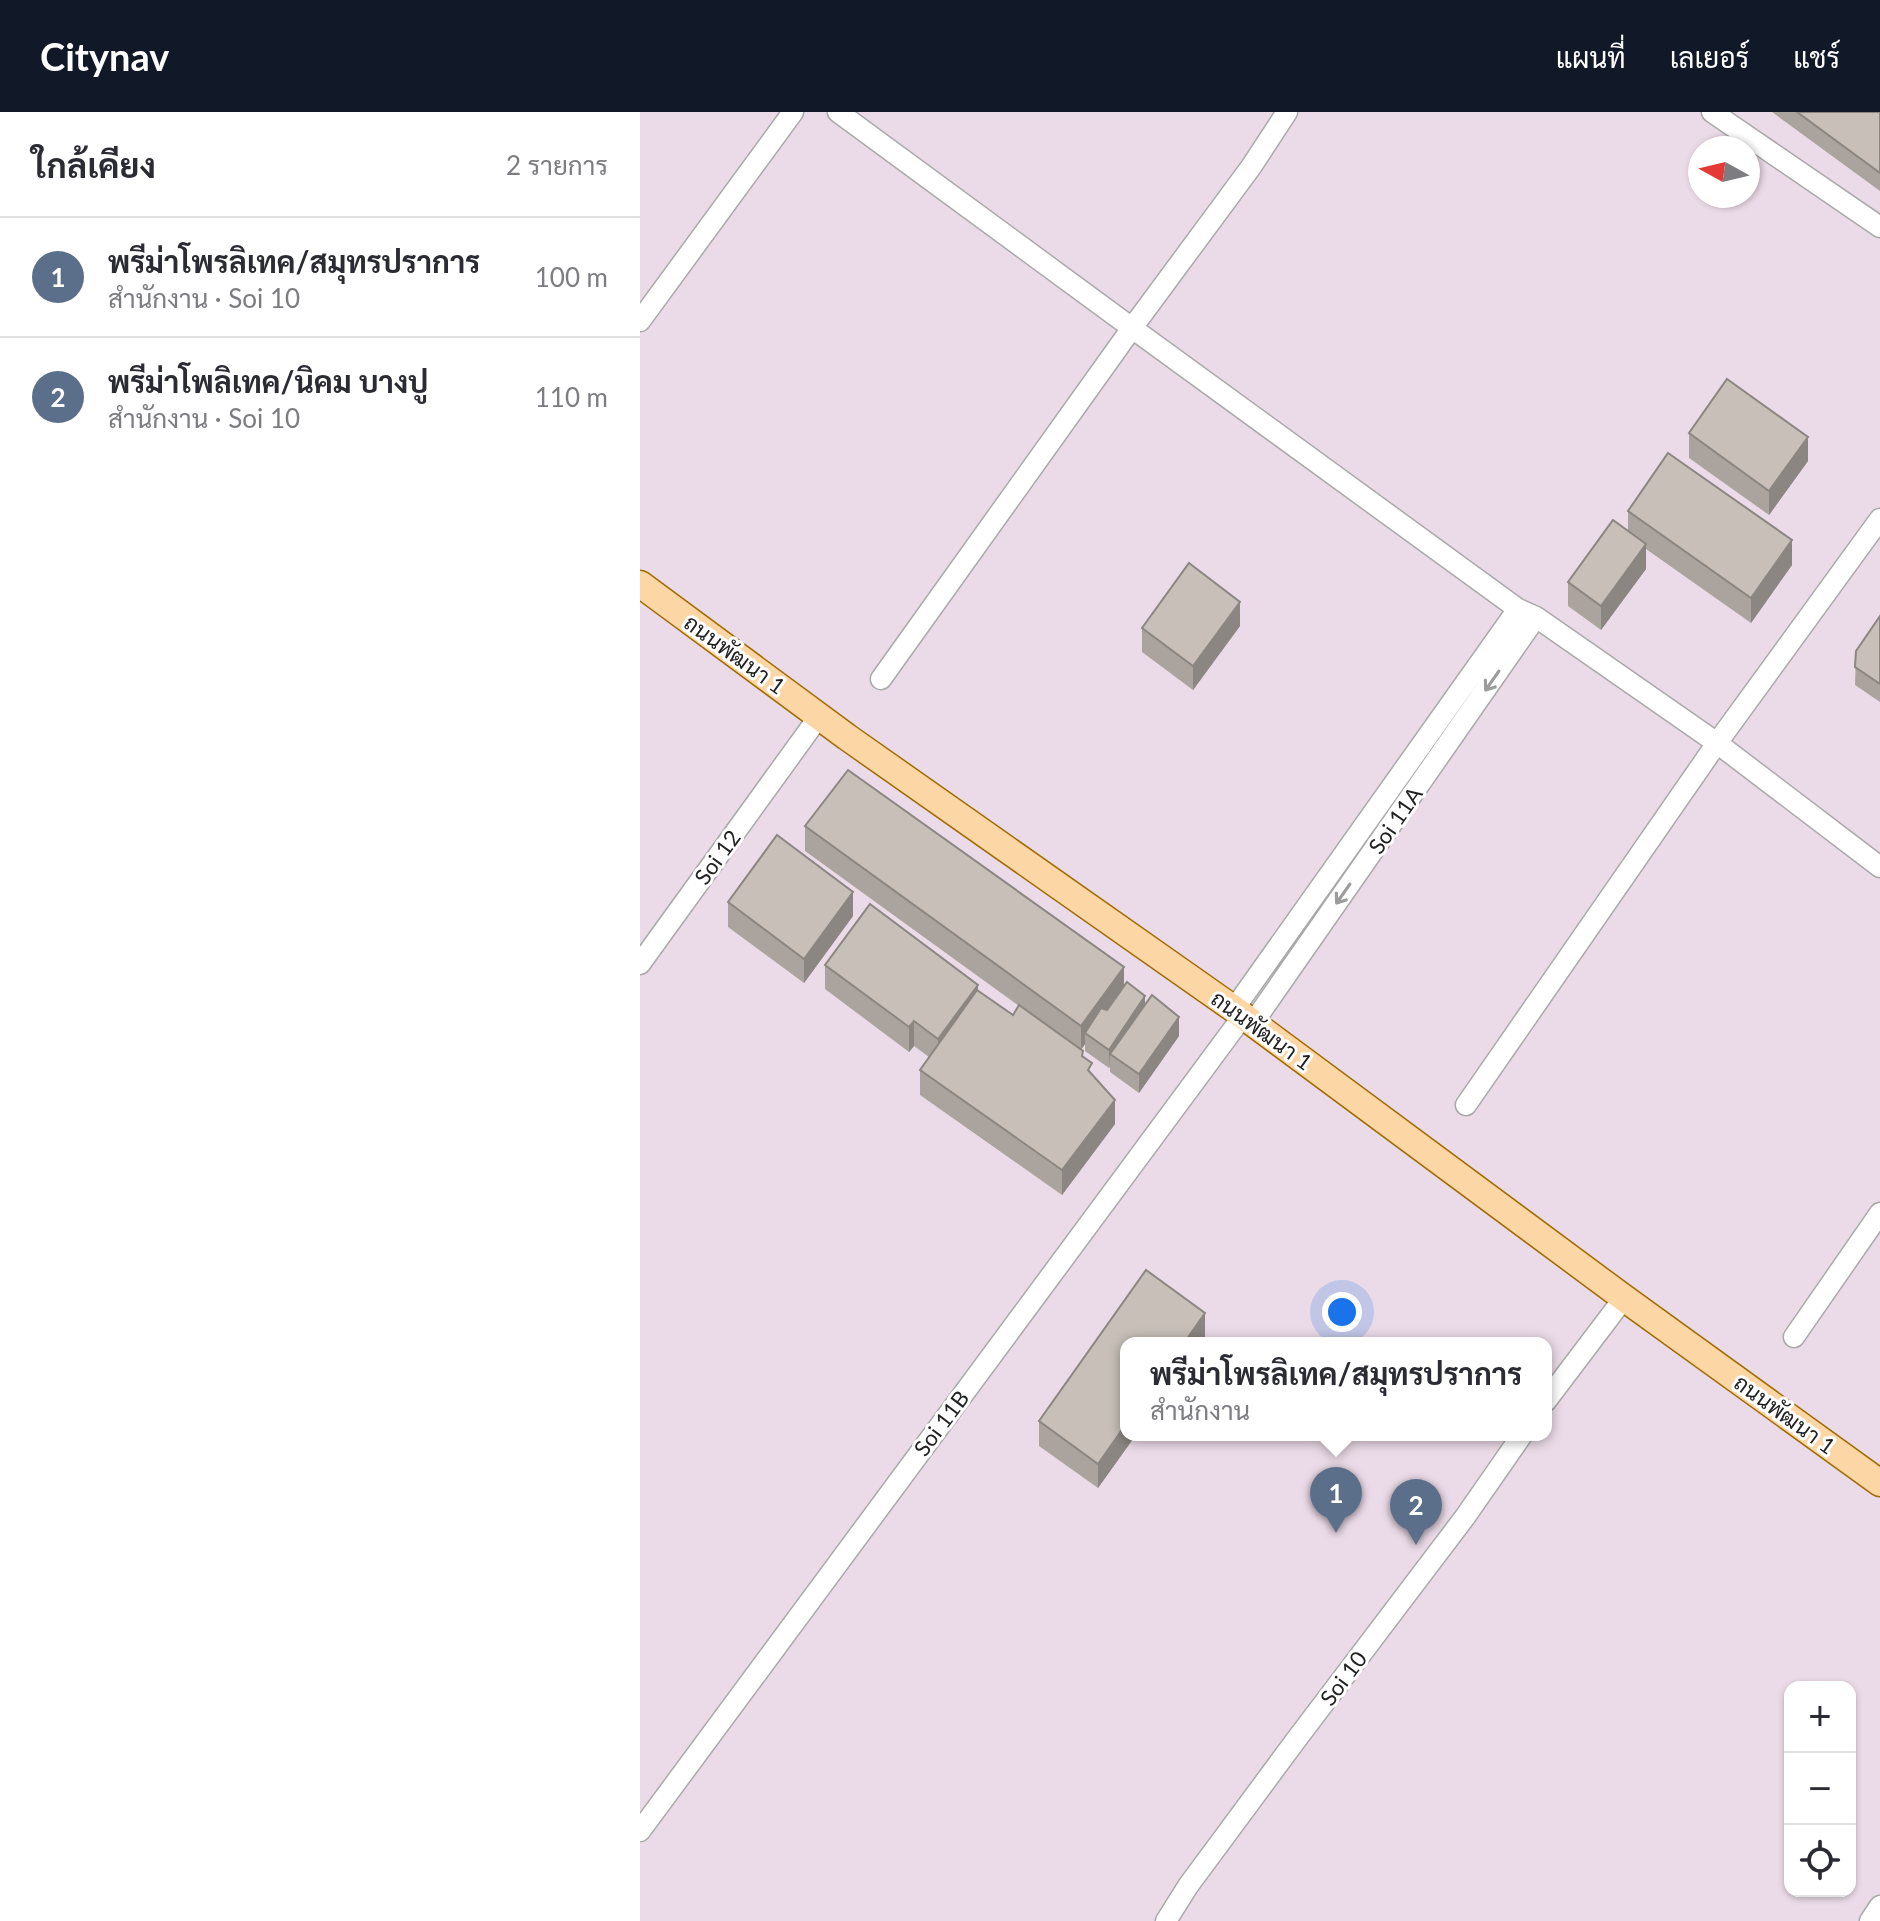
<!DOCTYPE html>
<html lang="th">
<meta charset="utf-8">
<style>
:root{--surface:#fff;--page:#f7f7f7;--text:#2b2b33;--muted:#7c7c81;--line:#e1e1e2;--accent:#111827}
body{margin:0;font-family:Lato,Sarabun,sans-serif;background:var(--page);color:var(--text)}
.controls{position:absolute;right:24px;bottom:24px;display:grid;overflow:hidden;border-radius:16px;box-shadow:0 2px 6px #0004}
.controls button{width:72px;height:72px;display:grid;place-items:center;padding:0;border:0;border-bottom:2px solid var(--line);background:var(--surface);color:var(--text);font:40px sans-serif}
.compass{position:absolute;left:1048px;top:24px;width:72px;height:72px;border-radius:50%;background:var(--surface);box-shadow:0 2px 6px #0004;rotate:278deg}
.you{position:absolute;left:702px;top:1200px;width:28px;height:28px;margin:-20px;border:6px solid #fff;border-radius:50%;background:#1a73e8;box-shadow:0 0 0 12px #1a73e833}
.badge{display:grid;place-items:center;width:52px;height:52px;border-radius:50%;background:var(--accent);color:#fff;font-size:26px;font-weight:700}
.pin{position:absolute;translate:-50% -66px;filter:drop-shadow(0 2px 4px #0008)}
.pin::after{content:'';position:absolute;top:42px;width:28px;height:24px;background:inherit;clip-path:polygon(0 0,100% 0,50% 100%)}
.popup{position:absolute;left:480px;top:1225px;width:432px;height:104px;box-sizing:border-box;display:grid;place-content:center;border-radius:16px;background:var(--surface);filter:drop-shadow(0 2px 6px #0005);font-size:26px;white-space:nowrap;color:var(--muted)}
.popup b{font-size:30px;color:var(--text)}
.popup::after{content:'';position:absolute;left:50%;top:100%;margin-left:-16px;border:16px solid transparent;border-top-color:var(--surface)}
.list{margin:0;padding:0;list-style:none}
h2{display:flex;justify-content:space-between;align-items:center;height:104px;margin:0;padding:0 32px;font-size:34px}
h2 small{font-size:26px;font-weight:400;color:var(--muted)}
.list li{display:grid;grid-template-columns:52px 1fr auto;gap:24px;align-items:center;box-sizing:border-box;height:120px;padding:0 32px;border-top:2px solid var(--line)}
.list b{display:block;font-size:30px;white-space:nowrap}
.list p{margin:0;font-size:26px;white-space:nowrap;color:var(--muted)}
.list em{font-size:26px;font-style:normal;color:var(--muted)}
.icon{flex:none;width:44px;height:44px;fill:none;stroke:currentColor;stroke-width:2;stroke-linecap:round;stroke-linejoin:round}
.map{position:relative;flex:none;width:1240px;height:1809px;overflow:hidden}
header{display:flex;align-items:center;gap:48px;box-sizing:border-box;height:112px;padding:0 40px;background:var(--accent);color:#fff}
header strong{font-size:38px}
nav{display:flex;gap:44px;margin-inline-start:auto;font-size:28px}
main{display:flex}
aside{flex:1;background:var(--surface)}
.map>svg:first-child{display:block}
.industrial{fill:#ebdbe8;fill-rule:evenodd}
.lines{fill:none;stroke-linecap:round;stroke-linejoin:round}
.minor-casing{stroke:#a9a9a9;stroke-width:23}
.major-casing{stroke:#a06b00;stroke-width:29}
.minor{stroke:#fff;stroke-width:20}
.major{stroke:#fcd6a4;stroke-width:26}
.wall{fill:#aba49e}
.shaded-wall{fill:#8b8681}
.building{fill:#c7bfb8;stroke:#8b8681;stroke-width:2}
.oneway{stroke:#9c9c9c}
.labels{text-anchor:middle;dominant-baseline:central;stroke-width:6;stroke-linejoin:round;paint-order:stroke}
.street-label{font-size:22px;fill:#222;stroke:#fff}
</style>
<header>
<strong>Citynav</strong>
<nav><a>แผนที่</a><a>เลเยอร์</a><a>แชร์</a></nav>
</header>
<main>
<aside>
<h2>ใกล้เคียง<small>2 รายการ</small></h2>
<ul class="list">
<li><span class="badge" style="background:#5c6f8a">1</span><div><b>พรีม่าโพรลิเทค/สมุทรปราการ</b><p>สำนักงาน · Soi 10</p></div><em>100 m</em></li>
<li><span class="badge" style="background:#5c6f8a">2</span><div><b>พรีม่าโพลิเทค/นิคม บางปู</b><p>สำนักงาน · Soi 10</p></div><em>110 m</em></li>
</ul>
</aside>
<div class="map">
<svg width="1240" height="1809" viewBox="0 0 1240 1809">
<rect width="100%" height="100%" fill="#f2efe9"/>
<!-- industrial -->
<path class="industrial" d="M 0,0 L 1240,0 L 1240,1809 L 0,1809 ZM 1060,36 L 1108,36 L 1108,84 L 1060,84 ZM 486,1231 L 906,1231 L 906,1323 L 486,1323 ZM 1150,1575 L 1210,1575 L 1210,1779 L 1150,1779 Z"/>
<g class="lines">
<defs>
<path id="minor" d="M 198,0 L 492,216 L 878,497 L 896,505 L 1077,631 L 1240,755
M 1072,0 L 1240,115
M 0,209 L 153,0
M 241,567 L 492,216 L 611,55 L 647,0
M 0,852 L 180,603
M 594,897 L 878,497
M 613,911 L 896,505
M 826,993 L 1077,631 L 1240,407
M 1154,1225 L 1240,1101
M 906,1289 L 984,1186
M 0,1719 L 603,904
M 526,1809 L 548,1774 L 656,1628 L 825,1405 L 882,1323
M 1230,1809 L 1240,1794"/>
<path id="major" d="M 0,472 L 207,625 L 594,897 L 984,1186 L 1240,1371"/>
</defs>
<!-- minor casing -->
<use href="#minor" class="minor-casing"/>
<!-- major casing -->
<use href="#major" class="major-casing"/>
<!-- minor -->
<use href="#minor" class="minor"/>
<!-- major -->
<use href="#major" class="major"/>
</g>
<!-- wall -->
<path class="wall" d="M 1132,0 L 1240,0 L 1240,79 Z
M 1049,321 L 1168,349 L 1129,403 L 1049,346 Z
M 988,399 L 1152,453 L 1111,511 L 1006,437 L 1006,457 L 961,518 L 928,494 L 928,470 L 988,419 Z
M 1240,504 L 1240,590 L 1215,573 L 1216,539 Z
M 600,514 L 553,578 L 502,540 L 502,516 Z
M 165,714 L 484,874 L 505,892 L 539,924 L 499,981 L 470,960 L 470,955 L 469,956 L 445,939 L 445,932 L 441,937 L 443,945 L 475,1012 L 422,1083 L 280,983 L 280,958 L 289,945 L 274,934 L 269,940 L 185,877 L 185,853 L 338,879 L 373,903 L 379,894 L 165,739 Z
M 88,790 L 213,804 L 164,871 L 88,815 Z
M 565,1225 L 458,1376 L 399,1334 L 399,1309 Z"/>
<!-- shaded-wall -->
<path class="shaded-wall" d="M 1168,325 L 1168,349 L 1129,403 L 1129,379 Z
M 1152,428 L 1152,453 L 1111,511 L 1111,486 Z
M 1006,432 L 1006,457 L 961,518 L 961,494 Z
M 600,490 L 600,514 L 553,578 L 553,554 Z
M 213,780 L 213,804 L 164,871 L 164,847 Z
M 484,855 L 484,879 L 445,921 L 445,932 L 441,938 L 441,914 Z
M 338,873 L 338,897 L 298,952 L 298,927 Z
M 505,884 L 505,902 L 470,942 L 469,956 L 469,938 Z
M 539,905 L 539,924 L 499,981 L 499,962 Z
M 274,909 L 274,934 L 269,940 L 269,915 Z
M 475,988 L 475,1012 L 422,1083 L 422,1058 Z
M 565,1201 L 565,1225 L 561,1231 L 544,1231 Z
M 486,1312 L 486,1323 L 496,1323 L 458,1376 L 458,1352 Z"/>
<!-- building -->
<path class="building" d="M 1157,0 L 1240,0 L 1240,61 Z
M 1087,267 L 1168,325 L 1129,379 L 1049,321 Z
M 1028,341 L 1152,428 L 1111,486 L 988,399 Z
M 973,408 L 1006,432 L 961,494 L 928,470 Z
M 549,451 L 600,490 L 553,554 L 502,516 Z
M 1240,504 L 1240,572 L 1215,555 L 1216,539 Z
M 208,658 L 484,855 L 441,914 L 165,714 Z
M 137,723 L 213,780 L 164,847 L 88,790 Z
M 230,792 L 338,873 L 298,927 L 274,909 L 269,915 L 185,853 Z
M 487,870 L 505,884 L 469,938 L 445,921 L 461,896 L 467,898 Z
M 337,878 L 373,903 L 379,893 L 443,939 L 442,944 L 452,951 L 448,958 L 475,988 L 422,1058 L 280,958 Z
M 512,883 L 539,905 L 499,962 L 470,942 Z
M 506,1158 L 565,1201 L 544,1231 L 486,1231 L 486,1312 L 458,1352 L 399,1309 Z"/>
<!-- one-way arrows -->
<defs><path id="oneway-shaft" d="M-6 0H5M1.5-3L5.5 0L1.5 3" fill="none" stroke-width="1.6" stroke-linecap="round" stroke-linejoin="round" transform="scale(2)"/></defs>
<g class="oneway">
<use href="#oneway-shaft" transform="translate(852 569) rotate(125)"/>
<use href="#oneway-shaft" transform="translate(703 782) rotate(125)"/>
</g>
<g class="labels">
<!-- street labels -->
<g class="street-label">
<text transform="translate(95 542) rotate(36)">ถนนพัฒนา 1</text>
<text transform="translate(755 708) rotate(-55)">Soi 11A</text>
<text transform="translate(77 745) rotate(-54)">Soi 12</text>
<text transform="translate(622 918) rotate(36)">ถนนพัฒนา 1</text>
<text transform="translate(1145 1302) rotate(36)">ถนนพัฒนา 1</text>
<text transform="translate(301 1311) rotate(-53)">Soi 11B</text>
<text transform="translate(703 1566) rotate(-53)">Soi 10</text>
</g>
</g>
</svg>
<div class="controls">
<button>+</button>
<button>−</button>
<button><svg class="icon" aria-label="locate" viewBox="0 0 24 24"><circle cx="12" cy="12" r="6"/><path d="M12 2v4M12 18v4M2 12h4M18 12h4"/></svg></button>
</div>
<svg class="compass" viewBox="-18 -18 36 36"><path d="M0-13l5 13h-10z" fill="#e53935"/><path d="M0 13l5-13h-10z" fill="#7c7c81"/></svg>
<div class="you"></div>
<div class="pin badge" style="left:696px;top:1421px;background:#5c6f8a">1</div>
<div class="popup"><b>พรีม่าโพรลิเทค/สมุทรปราการ</b>สำนักงาน</div>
<div class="pin badge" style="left:776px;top:1433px;background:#5c6f8a">2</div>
</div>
</main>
